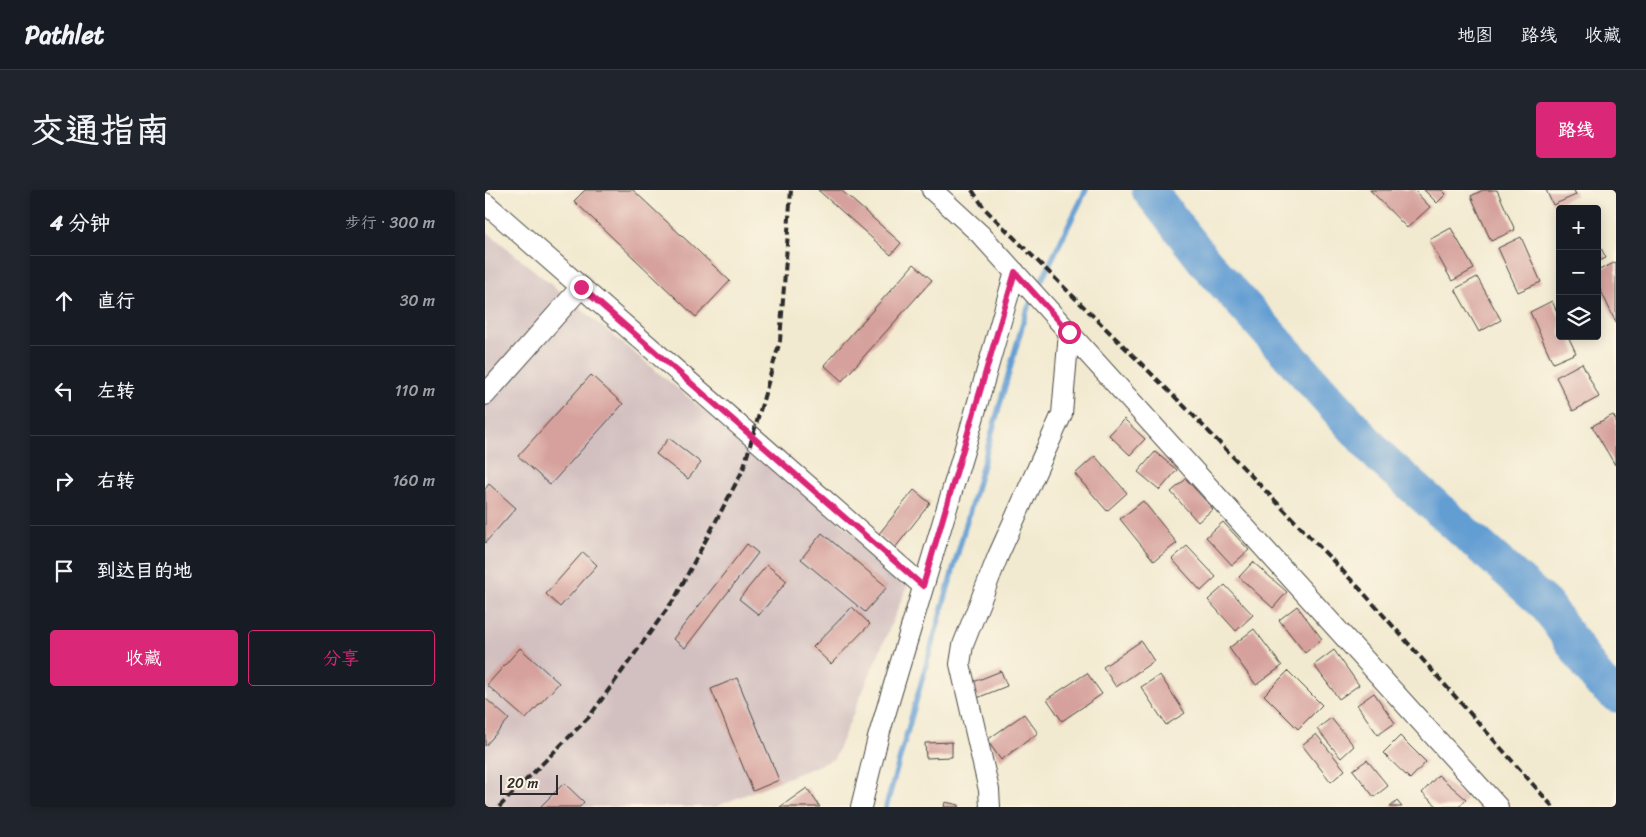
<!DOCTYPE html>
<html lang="zh">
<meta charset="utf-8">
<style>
:root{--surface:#171b24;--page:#20242c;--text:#f1f3f6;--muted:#9ea1a6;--line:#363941;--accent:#db2777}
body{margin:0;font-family:Sriracha,"LXGW WenKai TC",sans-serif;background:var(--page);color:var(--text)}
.controls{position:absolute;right:15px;top:15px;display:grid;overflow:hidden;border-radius:5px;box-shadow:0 2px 12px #0003}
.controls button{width:45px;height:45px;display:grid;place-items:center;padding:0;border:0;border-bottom:1px solid var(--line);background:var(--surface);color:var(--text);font:25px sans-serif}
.scale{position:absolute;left:15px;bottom:12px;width:58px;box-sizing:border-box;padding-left:5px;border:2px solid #2b2b2b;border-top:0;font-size:14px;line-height:18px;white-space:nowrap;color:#2b2b2b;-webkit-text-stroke:4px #fcf5e5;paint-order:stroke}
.stop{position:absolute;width:15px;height:15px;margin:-11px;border:4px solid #db2777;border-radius:50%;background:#fff}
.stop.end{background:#db2777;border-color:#fff;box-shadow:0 1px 5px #0008}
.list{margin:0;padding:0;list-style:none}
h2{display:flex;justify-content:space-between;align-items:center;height:65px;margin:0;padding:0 20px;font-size:21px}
h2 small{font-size:16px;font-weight:400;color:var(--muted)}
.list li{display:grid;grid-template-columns:32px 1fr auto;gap:15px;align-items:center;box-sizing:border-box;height:90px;padding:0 20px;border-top:1px solid var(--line)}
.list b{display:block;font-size:19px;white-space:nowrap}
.list em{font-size:16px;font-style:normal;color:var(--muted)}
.actions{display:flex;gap:10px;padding:15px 20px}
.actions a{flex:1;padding:11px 0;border:1px solid var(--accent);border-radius:5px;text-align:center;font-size:18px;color:var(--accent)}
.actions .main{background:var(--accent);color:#fff}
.icon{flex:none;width:28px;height:28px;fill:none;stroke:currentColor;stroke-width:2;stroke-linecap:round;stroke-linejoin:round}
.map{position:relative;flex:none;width:1131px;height:617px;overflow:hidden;border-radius:5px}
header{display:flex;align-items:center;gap:30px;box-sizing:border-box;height:70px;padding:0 25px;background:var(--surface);border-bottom:1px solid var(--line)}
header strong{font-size:24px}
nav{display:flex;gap:28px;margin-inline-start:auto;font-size:18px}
.intro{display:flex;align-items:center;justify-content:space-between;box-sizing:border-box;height:120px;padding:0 30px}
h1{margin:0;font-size:35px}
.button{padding:12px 22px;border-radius:5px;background:var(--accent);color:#fff;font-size:18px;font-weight:700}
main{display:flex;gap:30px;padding:0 30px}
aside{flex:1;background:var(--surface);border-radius:5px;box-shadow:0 2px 12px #0003}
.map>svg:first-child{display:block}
.industrial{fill:#d2bfc0}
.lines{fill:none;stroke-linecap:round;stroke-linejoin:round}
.stream{stroke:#639ed3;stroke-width:5.5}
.river{stroke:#639ed3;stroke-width:35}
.building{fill:#d6a19c}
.minor-casing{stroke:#494844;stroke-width:22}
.minor{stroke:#fff;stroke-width:20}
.rail{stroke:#2b2b2b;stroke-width:4;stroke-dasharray:8 4;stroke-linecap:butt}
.route{stroke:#db2777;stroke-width:6}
</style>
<header>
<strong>Pathlet</strong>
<nav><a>地图</a><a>路线</a><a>收藏</a></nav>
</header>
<div class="intro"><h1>交通指南</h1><a class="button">路线</a></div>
<main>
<aside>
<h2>4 分钟<small>步行 · 300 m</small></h2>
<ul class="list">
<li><svg class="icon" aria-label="ahead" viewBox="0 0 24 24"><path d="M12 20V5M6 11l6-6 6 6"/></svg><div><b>直行</b></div><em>30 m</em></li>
<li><svg class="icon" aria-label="left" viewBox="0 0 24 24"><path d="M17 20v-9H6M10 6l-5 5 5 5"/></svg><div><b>左转</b></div><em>110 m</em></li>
<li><svg class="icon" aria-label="right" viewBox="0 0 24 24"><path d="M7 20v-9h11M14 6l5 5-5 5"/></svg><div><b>右转</b></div><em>160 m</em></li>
<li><svg class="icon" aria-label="arrive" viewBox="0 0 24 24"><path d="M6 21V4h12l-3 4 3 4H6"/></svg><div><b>到达目的地</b></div></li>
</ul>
<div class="actions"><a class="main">收藏</a><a>分享</a></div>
</aside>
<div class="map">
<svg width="1131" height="617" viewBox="0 0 1131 617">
<rect width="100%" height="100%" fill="#fcf5e5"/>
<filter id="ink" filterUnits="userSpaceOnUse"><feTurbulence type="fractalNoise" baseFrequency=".02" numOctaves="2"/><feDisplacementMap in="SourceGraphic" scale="10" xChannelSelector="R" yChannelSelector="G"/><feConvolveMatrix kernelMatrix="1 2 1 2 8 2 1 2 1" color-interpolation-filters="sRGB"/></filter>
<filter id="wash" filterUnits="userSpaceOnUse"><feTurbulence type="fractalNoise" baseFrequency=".0096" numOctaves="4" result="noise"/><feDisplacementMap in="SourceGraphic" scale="20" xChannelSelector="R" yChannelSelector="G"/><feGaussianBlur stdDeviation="1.12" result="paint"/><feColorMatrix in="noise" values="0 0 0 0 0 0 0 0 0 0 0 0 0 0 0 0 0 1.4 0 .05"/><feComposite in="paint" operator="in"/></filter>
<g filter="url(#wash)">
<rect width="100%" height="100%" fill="#f2ead0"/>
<!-- industrial -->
<path class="industrial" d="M 0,40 L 425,390 L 349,569 L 230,617 L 0,617 Z"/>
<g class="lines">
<!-- stream -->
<path class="stream" d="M 401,617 L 541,122 L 601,0"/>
<!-- river -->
<path class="river" d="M 664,0 L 721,73 L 897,269 L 1061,415 L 1115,492 L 1131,505"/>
</g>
<g id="blocks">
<!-- building -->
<path class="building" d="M 100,0 L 148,0 L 245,91 L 211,127 L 89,11 Z
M 333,0 L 356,0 L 416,53 L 406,65 Z
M 885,0 L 929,0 L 945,17 L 922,38 Z
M 939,0 L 957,0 L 961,4 L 952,13 Z
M 998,0 L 1012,0 L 1030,40 L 1006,51 L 986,6 Z
M 1061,0 L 1089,0 L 1091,5 L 1068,15 Z
M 966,38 L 989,79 L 967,91 L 944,50 Z
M 1036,47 L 1056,92 L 1033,102 L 1013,58 Z
M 1112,50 L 1121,68 L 1112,72 Z
M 1131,72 L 1131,133 L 1112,92 L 1112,81 Z
M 429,74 L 447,90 L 357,191 L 339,175 Z
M 992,87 L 1016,130 L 994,142 L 970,99 Z
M 1067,111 L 1075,128 L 1075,146 L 1083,146 L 1091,163 L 1068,173 L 1045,122 Z
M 1097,173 L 1114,207 L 1088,221 L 1071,187 Z
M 106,185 L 138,214 L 65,295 L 33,266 Z
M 1128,225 L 1131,230 L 1130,275 L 1107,236 Z
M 639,229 L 660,249 L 645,265 L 624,245 Z
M 184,248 L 216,273 L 203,289 L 171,264 Z
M 670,262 L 692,280 L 675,300 L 653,282 Z
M 610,266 L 642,303 L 622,321 L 590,284 Z
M 701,289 L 728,319 L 713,332 L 686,302 Z
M 4,294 L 31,318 L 0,353 L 0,299 Z
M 429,300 L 445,313 L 410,358 L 393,345 Z
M 658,311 L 692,353 L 669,371 L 635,329 Z
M 738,332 L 764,360 L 747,375 L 721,347 Z
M 337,343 L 402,397 L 380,422 L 316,369 Z
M 262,354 L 273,363 L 200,458 L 188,449 Z
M 702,356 L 731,387 L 716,401 L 687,369 Z
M 98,362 L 112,375 L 75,417 L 61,404 Z
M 768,372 L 802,402 L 788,418 L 754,387 Z
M 282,375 L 302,391 L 274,425 L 254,409 Z
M 740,395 L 768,425 L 751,441 L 723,410 Z
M 812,416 L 837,449 L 820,463 L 794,430 Z
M 367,417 L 385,434 L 346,474 L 328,457 Z
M 769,439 L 797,476 L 771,495 L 744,458 Z
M 656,451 L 669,471 L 631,497 L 618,477 Z
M 35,458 L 74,493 L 41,529 L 2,495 Z
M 849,460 L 874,495 L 854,509 L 829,475 Z
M 516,481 L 522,496 L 492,508 L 486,493 Z
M 803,481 L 837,515 L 813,539 L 779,505 Z
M 602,483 L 617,504 L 577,531 L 562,509 Z
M 675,485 L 700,523 L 681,535 L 656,497 Z
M 252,488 L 294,590 L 268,601 L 226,499 Z
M 889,503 L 910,533 L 893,545 L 872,515 Z
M 0,508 L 24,529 L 0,556 Z
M 539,524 L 553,543 L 516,570 L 502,550 Z
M 846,528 L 869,556 L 856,568 L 832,539 Z
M 831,544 L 860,580 L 846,592 L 817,555 Z
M 915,546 L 941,572 L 925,589 L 898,563 Z
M 467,552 L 467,567 L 441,568 L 440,553 Z
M 882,570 L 903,596 L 889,607 L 868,580 Z
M 953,585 L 981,609 L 974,617 L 953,617 L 937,603 Z
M 79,593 L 99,612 L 95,617 L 55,617 Z
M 322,598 L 335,617 L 295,617 Z
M 912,611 L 917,617 L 905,617 Z
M 460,612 L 474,615 L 474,617 L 459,617 Z"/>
</g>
</g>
<g filter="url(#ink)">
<use href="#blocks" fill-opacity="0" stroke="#494844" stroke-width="1"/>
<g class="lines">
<defs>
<path id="minor" d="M 447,0 L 495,44 L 1013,617
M 0,13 L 438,396
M 0,205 L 96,97
M 376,617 L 393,548 L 479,261 L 530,82
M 505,617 L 504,600 L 475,474 L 478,455 L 513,366 L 577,224 L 584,142"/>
</defs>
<!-- minor casing -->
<use href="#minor" class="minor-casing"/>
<!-- minor -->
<use href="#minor" class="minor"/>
<!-- rail -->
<path class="rail" d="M 487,0 L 500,19 L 700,217 L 876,400 L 1068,617
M 14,617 L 104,527 L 190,408 L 258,280 L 295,151 L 306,0"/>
</g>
</g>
<g class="lines" filter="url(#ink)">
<!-- route -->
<path class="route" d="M 96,97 L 438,396 L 530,82 L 584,142"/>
</g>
</svg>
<div class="controls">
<button>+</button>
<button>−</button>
<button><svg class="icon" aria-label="layers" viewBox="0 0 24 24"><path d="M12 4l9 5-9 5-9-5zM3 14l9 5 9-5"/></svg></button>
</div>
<div class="scale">20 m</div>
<div class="stop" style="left:584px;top:142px"></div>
<div class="stop end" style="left:96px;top:97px"></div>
</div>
</main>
